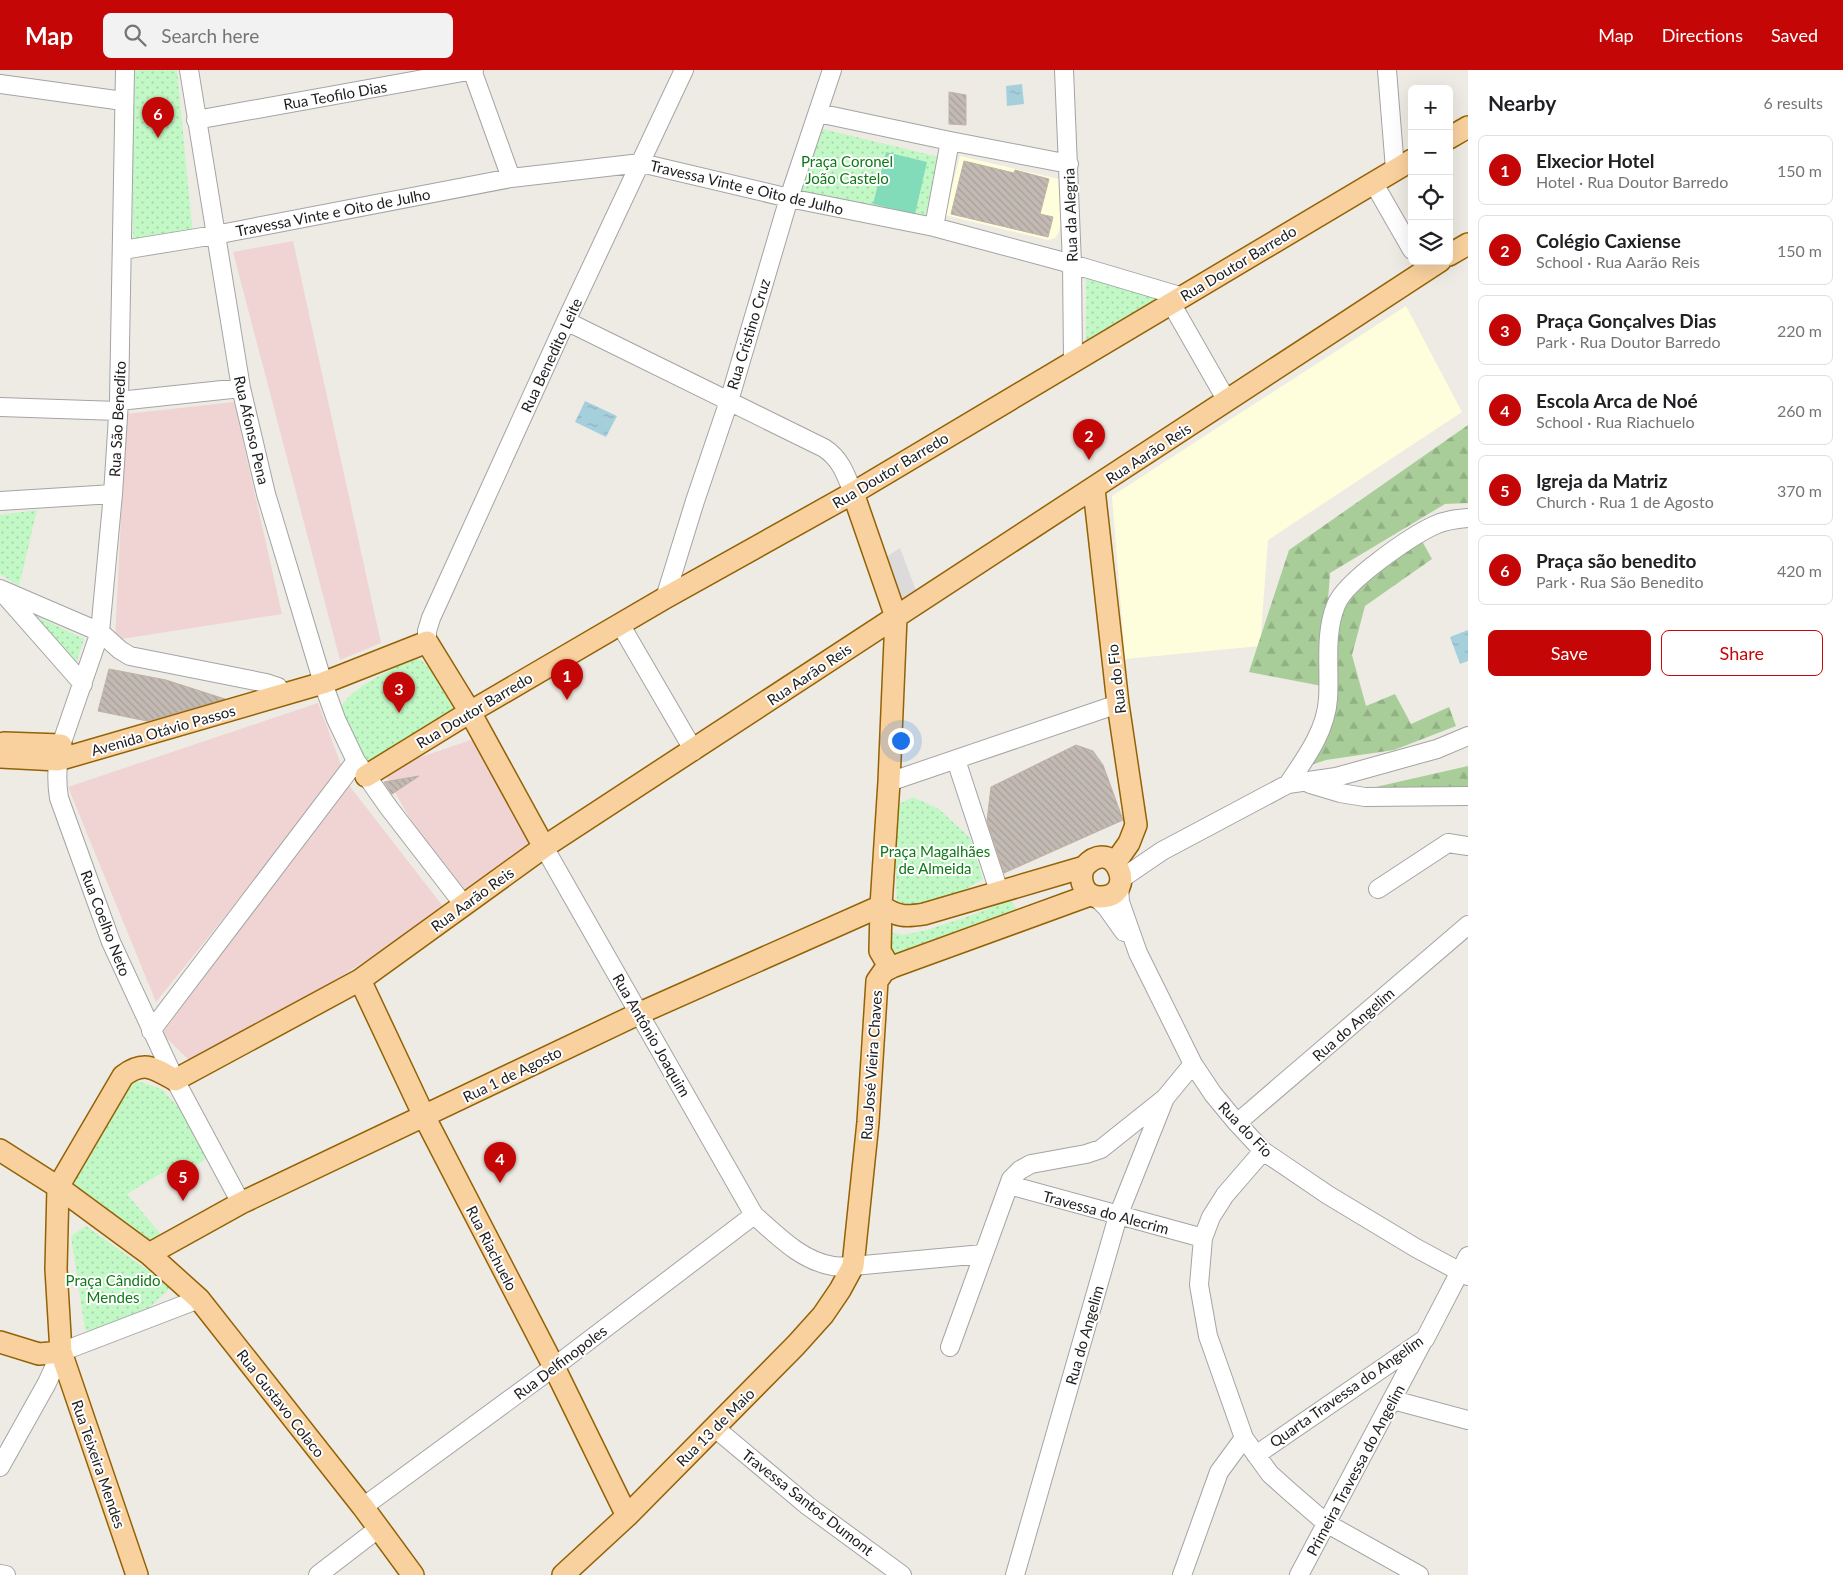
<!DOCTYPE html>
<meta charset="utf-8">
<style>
:root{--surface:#fff;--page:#f2f2f2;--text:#202124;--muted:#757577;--line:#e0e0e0;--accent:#c50607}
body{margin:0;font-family:Lato,sans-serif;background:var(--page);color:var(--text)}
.controls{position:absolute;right:15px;top:15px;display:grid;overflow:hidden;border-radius:8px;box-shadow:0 5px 20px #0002}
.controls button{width:45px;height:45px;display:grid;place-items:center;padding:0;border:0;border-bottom:1px solid var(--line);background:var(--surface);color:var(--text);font:25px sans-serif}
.you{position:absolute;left:900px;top:670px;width:18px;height:18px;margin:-12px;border:4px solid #fff;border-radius:50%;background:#1a73e8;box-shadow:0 0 0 8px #1a73e833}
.badge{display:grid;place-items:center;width:32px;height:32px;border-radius:50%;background:var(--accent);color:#fff;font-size:16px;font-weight:700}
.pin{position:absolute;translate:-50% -41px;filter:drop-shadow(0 1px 2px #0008)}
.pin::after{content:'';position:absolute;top:26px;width:18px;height:15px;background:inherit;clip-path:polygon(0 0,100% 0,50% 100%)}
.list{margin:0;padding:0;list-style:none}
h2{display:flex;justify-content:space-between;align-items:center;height:65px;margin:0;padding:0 20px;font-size:21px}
h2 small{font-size:16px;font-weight:400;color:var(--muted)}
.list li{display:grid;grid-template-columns:32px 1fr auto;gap:15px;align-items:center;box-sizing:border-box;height:70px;margin:0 10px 10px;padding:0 10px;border:1px solid var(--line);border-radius:8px}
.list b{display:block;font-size:19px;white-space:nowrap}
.list p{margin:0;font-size:16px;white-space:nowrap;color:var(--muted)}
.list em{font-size:16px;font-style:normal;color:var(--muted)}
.actions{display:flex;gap:10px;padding:15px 20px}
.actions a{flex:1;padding:11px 0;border:1px solid var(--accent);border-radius:8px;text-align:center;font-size:18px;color:var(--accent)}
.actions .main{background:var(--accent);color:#fff}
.icon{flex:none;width:28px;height:28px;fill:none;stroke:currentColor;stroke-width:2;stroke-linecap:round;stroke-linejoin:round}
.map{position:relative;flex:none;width:1468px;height:1505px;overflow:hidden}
header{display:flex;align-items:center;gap:30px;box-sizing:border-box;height:70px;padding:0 25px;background:var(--accent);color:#fff}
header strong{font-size:24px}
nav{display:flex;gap:28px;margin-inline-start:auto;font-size:18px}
.search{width:350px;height:45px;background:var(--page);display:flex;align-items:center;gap:12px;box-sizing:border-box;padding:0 18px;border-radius:8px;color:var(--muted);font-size:19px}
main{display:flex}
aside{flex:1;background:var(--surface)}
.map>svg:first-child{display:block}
.residential{fill:#dcdada}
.commercial{fill:#efd4d3}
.education{fill:#fefedd}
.forest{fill:url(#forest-firs)}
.park{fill:url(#park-dots)}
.pitch{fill:#83dcb9}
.water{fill:url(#water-ripples)}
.building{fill:url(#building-back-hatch);stroke:#c0b1a6}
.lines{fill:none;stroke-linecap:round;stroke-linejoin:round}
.minor-casing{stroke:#a4a4a4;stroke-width:20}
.major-casing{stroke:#936204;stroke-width:24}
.minor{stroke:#fff;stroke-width:18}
.major{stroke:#f9d19e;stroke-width:21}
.labels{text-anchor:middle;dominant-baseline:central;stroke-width:4;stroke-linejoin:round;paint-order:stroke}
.street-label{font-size:15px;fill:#1d1d1d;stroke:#fff}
.park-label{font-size:15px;fill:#0e7916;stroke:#fff}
</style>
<header>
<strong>Map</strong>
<div class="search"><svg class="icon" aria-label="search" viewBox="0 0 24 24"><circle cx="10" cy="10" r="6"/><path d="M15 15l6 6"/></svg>Search here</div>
<nav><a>Map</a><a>Directions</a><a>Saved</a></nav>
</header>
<main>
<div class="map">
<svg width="1468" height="1505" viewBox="0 0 1468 1505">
<defs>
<pattern id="forest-firs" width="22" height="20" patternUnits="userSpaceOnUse" patternTransform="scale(1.25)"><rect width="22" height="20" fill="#a9cd99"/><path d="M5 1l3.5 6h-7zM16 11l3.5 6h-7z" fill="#91b083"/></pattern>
<pattern id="park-dots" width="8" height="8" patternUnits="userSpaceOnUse" patternTransform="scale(1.25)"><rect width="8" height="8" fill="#c1f8c5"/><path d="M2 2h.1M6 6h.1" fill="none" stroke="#a5d4a9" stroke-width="1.8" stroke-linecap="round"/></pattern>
<pattern id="water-ripples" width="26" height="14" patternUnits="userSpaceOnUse" patternTransform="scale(1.25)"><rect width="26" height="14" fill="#a5cfdb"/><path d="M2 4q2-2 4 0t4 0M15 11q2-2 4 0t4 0" fill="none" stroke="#8eb1bc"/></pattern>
<pattern id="building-back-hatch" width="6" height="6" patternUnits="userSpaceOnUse" patternTransform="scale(1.25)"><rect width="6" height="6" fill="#c3bab3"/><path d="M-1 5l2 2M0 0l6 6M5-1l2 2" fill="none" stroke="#a79f9a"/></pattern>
</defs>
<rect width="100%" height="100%" fill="#eeebe4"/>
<!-- residential -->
<path class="residential" d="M 900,478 L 918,526 L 898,540 L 880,491 Z"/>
<!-- commercial -->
<path class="commercial" d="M 293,171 L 381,573 L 340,590 L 233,182 Z
M 234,332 L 282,544 L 115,570 L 126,344 Z
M 318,633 L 343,700 L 156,932 L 68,717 Z
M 480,667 L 550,781 L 463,840 L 382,700 Z
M 348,714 L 445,839 L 272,951 L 189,990 L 162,964 Z"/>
<!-- education -->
<path class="education" d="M 960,86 L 1059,109 L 1062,115 L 1064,144 L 1059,162 L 1055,168 L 1048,170 L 945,145 Z
M 1406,236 L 1462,342 L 1268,470 L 1260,576 L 1125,589 L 1112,426 Z"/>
<!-- forest -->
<path class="forest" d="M 1468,355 L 1468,433 L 1445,434 L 1330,503 L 1322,616 L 1249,602 L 1289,480 Z
M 1422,471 L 1432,489 L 1365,536 L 1352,585 L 1366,636 L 1395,624 L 1411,654 L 1449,637 L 1456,656 L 1394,680 L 1326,690 L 1311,695 L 1338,543 L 1369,506 Z
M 1468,696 L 1468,723 L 1358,721 Z"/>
<!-- park -->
<path class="park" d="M 133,0 L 177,0 L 193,167 L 133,177 Z
M 823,59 L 939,87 L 924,151 L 799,125 Z
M 1086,203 L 1158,230 L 1086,280 Z
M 37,440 L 19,516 L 0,504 L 0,445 Z
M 22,539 L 84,569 L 72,605 Z
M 412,588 L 421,590 L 430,599 L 458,645 L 368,694 L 361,690 L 341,637 C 353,616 390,601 412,588 Z
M 913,727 L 939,739 L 970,768 L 983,809 L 946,831 L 897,838 L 895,779 L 897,735 Z
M 1010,830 L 1021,845 L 891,893 L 886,861 L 902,865 L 927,860 L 972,845 Z
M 129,1008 L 161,1019 L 192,1051 L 210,1086 L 190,1100 L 178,1093 L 127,1124 L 164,1168 L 151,1175 L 67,1118 Z
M 86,1156 L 171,1217 L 149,1238 L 102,1262 L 85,1260 L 71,1166 Z"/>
<!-- pitch -->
<path class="pitch" d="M 886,82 L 927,92 L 915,144 L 873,134 Z"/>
<!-- water -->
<path class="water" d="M 1022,14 L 1024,34 L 1007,36 L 1006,16 Z
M 585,331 L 617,346 L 606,367 L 575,352 Z
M 1468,560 L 1468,591 L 1460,594 L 1450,567 Z"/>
<!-- building -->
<path class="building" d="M 949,22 L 966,25 L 966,55 L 949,54 Z
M 964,91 L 1014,103 L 1015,100 L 1049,109 L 1040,144 L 1053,147 L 1048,167 L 951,144 Z
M 109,599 L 166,610 L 225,629 L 147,651 L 98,641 Z
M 1076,675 L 1093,681 L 1103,695 L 1123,750 L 1004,803 L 987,751 L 991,717 Z
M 419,706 L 392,724 L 384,712 Z"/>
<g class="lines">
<defs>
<path id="minor" d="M 125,0 L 119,331 L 113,424 L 100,562 L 61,675 C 57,693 56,710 59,728 L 111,872 L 175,1010 L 241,1133
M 189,0 L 241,318 L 266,424 L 323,613 L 336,649 L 356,691 L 389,738 L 464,835
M 472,0 L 511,108
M 1064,0 L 1072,194 L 1073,291
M 1387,0 L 1395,99
M 0,14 L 123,31
M 818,43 L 950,71 L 1069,94
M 196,50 L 474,0
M 1373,112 L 1412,180
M 934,157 L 950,71
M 123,180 L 215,165 L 511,108 L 641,93 L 789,128 L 934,157 L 1072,194 L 1183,227
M 1171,233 L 1227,331
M 566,251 L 824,378 C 841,389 846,405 853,423
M 119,331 L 241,318
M 0,337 L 118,341
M 0,431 L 113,424
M 0,519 L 100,562 L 120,580 L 130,586 L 266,613 L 278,617 L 282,626
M 2,522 L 83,614
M 665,528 L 695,431 L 729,331 L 789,128 L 832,0
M 620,554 L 694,681
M 427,572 L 427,561 L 431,548 L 566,251 L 684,0
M 956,690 L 999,821
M 889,712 L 1118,634
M 1288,714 C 1305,689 1326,661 1328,629 C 1330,599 1324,564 1336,535 C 1345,511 1411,466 1435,455 C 1446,450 1456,449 1468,448
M 1310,714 L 1340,723 L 1365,727 L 1468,726
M 544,777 L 754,1145 C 777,1165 801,1191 833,1196 C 839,1197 846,1196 853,1196 L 983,1184
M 1121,809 L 1162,781 L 1288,714 L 1336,707 L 1437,679 L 1468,666
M 1119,815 L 1120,832 L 1138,883 L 1193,994 L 1213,1024 L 1237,1053 L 1263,1081 L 1328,1125 L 1416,1178 L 1468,1206
M 1378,819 L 1448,773 L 1468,776
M 1096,827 L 1107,838 L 1124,862
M 151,961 L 356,691
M 1237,1053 L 1468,855
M 1263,1081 L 1225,1125 L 1211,1147 L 1203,1168 L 1199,1215 L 1208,1266 L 1244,1368 L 1270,1404 L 1289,1421 L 1326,1453 L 1419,1505
M 1009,1115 L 1203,1168
M 950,1277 L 1011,1109 L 1020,1100 L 1031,1094 L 1086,1084 L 1101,1079 L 1165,1028 L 1193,994
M 1393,1330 L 1468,1350
M 715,1358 L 808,1436 L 902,1505
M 1256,1385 L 1425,1269 L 1468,1186
M 0,1397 L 47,1313 L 61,1282 L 199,1229
M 363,1437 L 554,1297 L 754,1145
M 0,1504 L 6,1505
M 318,1505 L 379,1458
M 1015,1505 L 1118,1146 L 1165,1028
M 1182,1505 L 1219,1402 L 1244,1368
M 1299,1505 L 1423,1271"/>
<path id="major" d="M 1449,68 L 1468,57
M 1449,185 L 1468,174
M 1094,419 L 1118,634 L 1136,755 L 1129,773 L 1115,793
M 853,423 L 896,547 L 889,712 L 881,836 L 880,881 L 887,893 L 892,897
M 4,673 L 61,675
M 0,687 L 58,690 L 323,613 L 427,572 L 470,642 L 544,777
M 366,706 L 470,642 L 665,528 L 853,423 L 1412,90
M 360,910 L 424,1046 L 554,1297 L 627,1446
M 0,1080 L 58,1117 L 149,1184 L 199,1229 L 363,1437 L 413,1505
M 149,1184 L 241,1133 L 640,943 L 881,836 C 898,847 905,847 924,844 L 1084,797 C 1114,763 1140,826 1101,827 C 1084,828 1078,810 1084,797
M 0,1272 L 39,1284 L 61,1282
M 137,1505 L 61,1282 L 56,1199 L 58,1117 L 123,1006 C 144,990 154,998 175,1010 L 360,910 L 544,777 L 1440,191
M 563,1505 L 627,1446 L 796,1275 L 823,1245 L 840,1220 L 853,1196 L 868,1052 L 877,911 L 884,901 L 892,897 L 1090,825"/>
</defs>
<!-- minor casing -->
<use href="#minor" class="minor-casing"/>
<!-- major casing -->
<use href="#major" class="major-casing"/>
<!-- minor -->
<use href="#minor" class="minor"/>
<!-- major -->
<use href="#major" class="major"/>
</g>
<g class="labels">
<!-- street labels -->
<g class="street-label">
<text transform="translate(335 25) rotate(-10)">Rua Teofilo Dias</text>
<text transform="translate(747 117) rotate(13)">Travessa Vinte e Oito de Julho</text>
<text transform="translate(333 142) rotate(-11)">Travessa Vinte e Oito de Julho</text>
<text transform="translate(1070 145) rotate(-92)">Rua da Alegria</text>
<text transform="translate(1238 193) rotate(-31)">Rua Doutor Barredo</text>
<text transform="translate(748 264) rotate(-73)">Rua Cristino Cruz</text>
<text transform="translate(551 285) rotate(-65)">Rua Benedito Leite</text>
<text transform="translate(117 349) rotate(-87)">Rua São Benedito</text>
<text transform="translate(252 360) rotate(77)">Rua Afonso Pena</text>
<text transform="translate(1148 383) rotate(-33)">Rua Aarão Reis</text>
<text transform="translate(890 400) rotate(-31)">Rua Doutor Barredo</text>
<text transform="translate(809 604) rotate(-34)">Rua Aarão Reis</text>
<text transform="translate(1116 609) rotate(-97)">Rua do Fio</text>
<text transform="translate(474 640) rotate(-31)">Rua Doutor Barredo</text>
<text transform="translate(163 660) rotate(-16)">Avenida Otávio Passos</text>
<text transform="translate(472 829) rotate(-36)">Rua Aarão Reis</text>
<text transform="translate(106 853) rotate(69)">Rua Coelho Neto</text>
<text transform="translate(1353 954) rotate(-41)">Rua do Angelim</text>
<text transform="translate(652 965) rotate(60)">Rua Antônio Joaquim</text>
<text transform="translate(871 995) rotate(-86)">Rua José Vieira Chaves</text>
<text transform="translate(512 1004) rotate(-26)">Rua 1 de Agosto</text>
<text transform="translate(1246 1059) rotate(46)">Rua do Fio</text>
<text transform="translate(1106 1142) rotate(15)">Travessa do Alecrim</text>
<text transform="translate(492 1178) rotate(63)">Rua Riachuelo</text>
<text transform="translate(1084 1265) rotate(-74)">Rua do Angelim</text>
<text transform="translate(560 1292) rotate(-37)">Rua Delfinopoles</text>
<text transform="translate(1346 1321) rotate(-35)">Quarta Travessa do Angelim</text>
<text transform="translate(281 1333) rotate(52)">Rua Gustavo Colaco</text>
<text transform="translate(715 1357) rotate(-45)">Rua 13 de Maio</text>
<text transform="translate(99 1394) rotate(71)">Rua Teixeira Mendes</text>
<text transform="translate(1355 1400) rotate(-62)">Primeira Travessa do Angelim</text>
<text transform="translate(808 1432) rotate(38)">Travessa Santos Dumont</text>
</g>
<!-- park labels -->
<g class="park-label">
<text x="847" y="91">Praça Coronel<tspan x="847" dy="17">João Castelo</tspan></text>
<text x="935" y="781">Praça Magalhães<tspan x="935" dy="17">de Almeida</tspan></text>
<text x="113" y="1210">Praça Cândido<tspan x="113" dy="17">Mendes</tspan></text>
</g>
</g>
</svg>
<div class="controls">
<button>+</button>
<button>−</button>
<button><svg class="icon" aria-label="locate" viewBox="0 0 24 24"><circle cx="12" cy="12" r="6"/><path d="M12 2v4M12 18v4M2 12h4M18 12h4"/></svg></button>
<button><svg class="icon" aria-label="layers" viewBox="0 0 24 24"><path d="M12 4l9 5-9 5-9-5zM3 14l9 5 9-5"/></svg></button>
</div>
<div class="you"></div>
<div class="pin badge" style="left:567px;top:630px">1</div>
<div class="pin badge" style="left:1089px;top:390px">2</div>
<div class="pin badge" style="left:399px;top:643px">3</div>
<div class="pin badge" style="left:500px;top:1113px">4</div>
<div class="pin badge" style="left:183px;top:1131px">5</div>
<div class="pin badge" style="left:158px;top:68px">6</div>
</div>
<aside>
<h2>Nearby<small>6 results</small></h2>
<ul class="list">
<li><span class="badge">1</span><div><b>Elxecior Hotel</b><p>Hotel · Rua Doutor Barredo</p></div><em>150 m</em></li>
<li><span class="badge">2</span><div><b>Colégio Caxiense</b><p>School · Rua Aarão Reis</p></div><em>150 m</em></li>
<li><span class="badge">3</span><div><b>Praça Gonçalves Dias</b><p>Park · Rua Doutor Barredo</p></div><em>220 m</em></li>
<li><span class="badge">4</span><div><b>Escola Arca de Noé</b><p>School · Rua Riachuelo</p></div><em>260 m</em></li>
<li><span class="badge">5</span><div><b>Igreja da Matriz</b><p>Church · Rua 1 de Agosto</p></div><em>370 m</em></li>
<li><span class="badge">6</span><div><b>Praça são benedito</b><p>Park · Rua São Benedito</p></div><em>420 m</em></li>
</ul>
<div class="actions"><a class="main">Save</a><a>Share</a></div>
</aside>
</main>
